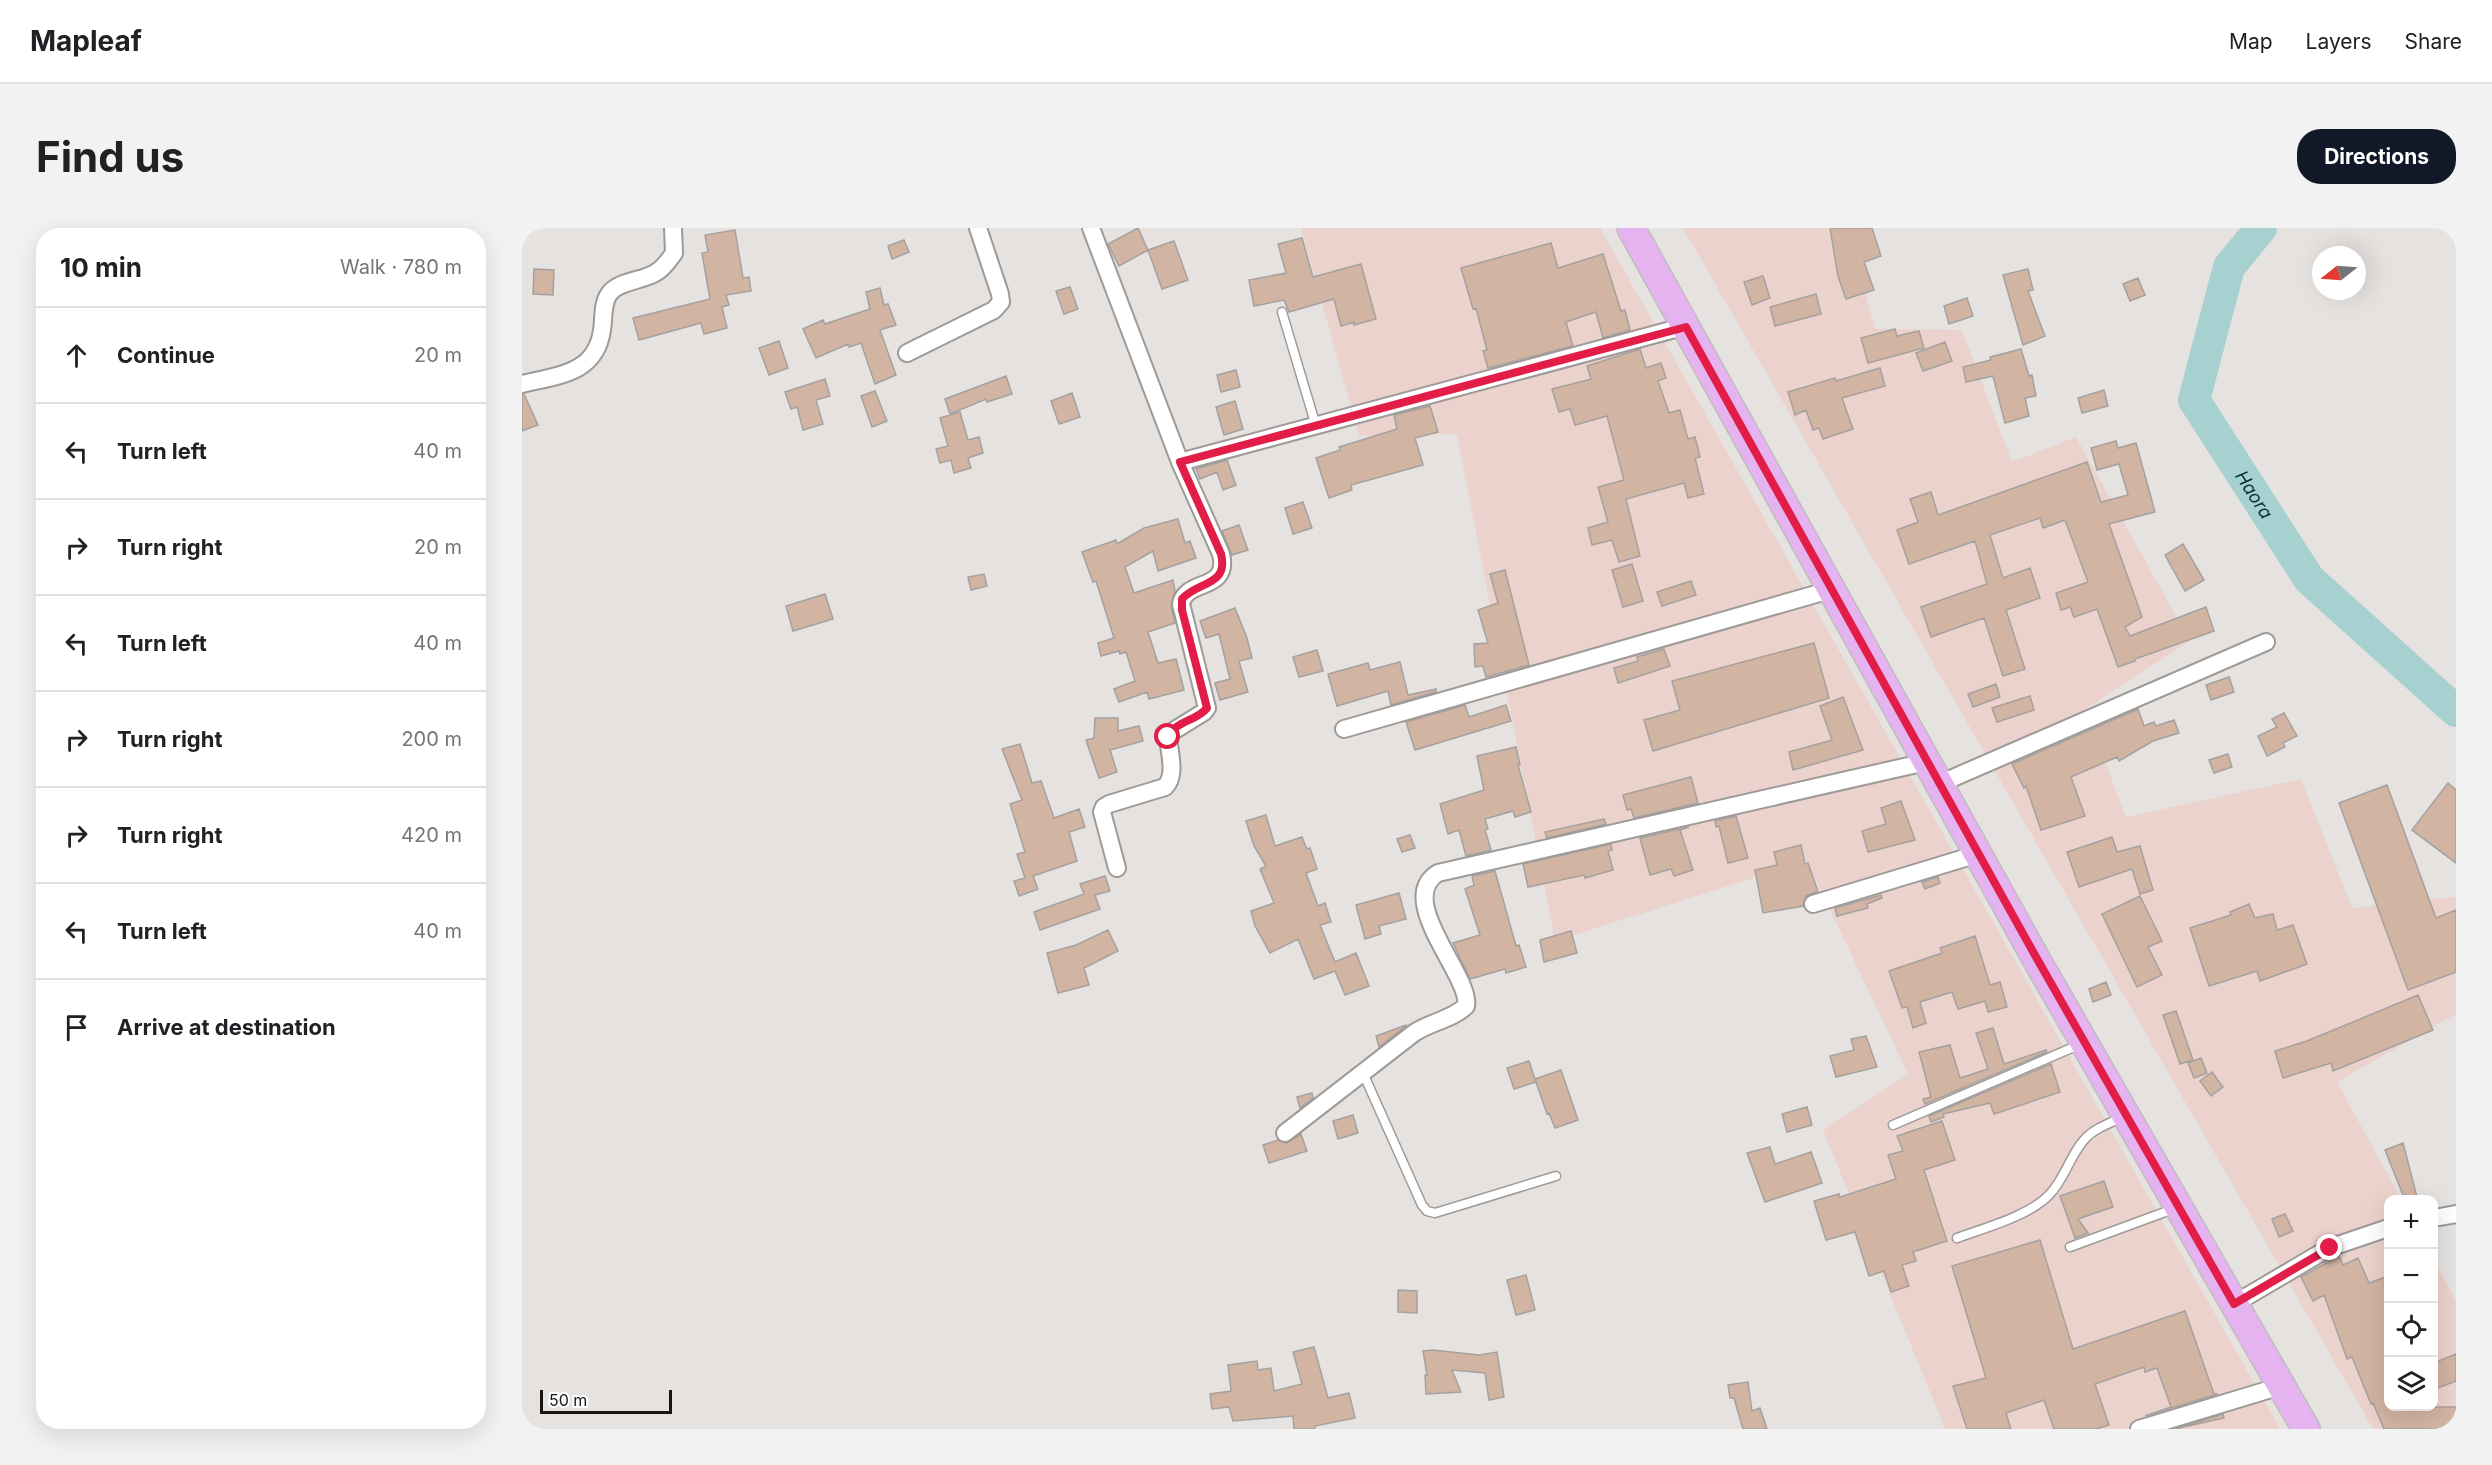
<!DOCTYPE html>
<meta charset="utf-8">
<style>
:root{--surface:#fff;--page:#f2f2f2;--text:#202124;--muted:#757577;--line:#e0e0e0;--accent:#111827}
body{margin:0;font-family:Inter,sans-serif;background:var(--page);color:var(--text)}
.controls{position:absolute;right:18px;bottom:18px;display:grid;overflow:hidden;border-radius:12px;box-shadow:0 6px 24px #0002}
.controls button{width:54px;height:54px;display:grid;place-items:center;padding:0;border:0;border-bottom:2px solid var(--line);background:var(--surface);color:var(--text);font:30px sans-serif}
.compass{position:absolute;left:1790px;top:18px;width:54px;height:54px;border-radius:50%;background:var(--surface);box-shadow:0 6px 24px #0002;rotate:253deg}
.scale{position:absolute;left:18px;bottom:15px;width:132px;box-sizing:border-box;padding-left:6px;border:3px solid #161514;border-top:0;font-size:16px;line-height:21px;white-space:nowrap;color:#161514;-webkit-text-stroke:4px #fff;paint-order:stroke}
.stop{position:absolute;width:18px;height:18px;margin:-14px;border:4px solid #e11d48;border-radius:50%;background:#fff}
.stop.end{background:#e11d48;border-color:#fff;box-shadow:0 2px 6px #0008}
.list{margin:0;padding:0;list-style:none}
h2{display:flex;justify-content:space-between;align-items:center;height:78px;margin:0;padding:0 24px;font-size:26px}
h2 small{font-size:20px;font-weight:400;color:var(--muted)}
.list li{display:grid;grid-template-columns:39px 1fr auto;gap:18px;align-items:center;box-sizing:border-box;height:96px;padding:0 24px;border-top:2px solid var(--line)}
.list b{display:block;font-size:22px;white-space:nowrap}
.list em{font-size:20px;font-style:normal;color:var(--muted)}
.icon{flex:none;width:33px;height:33px;fill:none;stroke:currentColor;stroke-width:2;stroke-linecap:round;stroke-linejoin:round}
.map{position:relative;flex:none;width:1934px;height:1201px;overflow:hidden;border-radius:24px}
header{display:flex;align-items:center;gap:36px;box-sizing:border-box;height:84px;padding:0 30px;background:var(--surface);border-bottom:2px solid var(--line)}
header strong{font-size:28px}
nav{display:flex;gap:33px;margin-inline-start:auto;font-size:21px}
.intro{display:flex;align-items:center;justify-content:space-between;box-sizing:border-box;height:144px;padding:0 36px}
h1{margin:0;font-size:42px}
.button{padding:15px 27px;border-radius:24px;background:var(--accent);color:#fff;font-size:21px;font-weight:700}
main{display:flex;gap:36px;padding:0 36px}
aside{flex:1;background:var(--surface);border-radius:24px;box-shadow:0 6px 24px #0002}
.map>svg:first-child{display:block}
.industrial{fill:#ecd2cc}
.lines{fill:none;stroke-linecap:round;stroke-linejoin:round}
.river{stroke:#a7d0d0;stroke-width:32}
.building{fill:#d2b4a2;stroke:#a4a19f;stroke-width:1.5}
.lane-casing{stroke:#9d9a98;stroke-width:11}
.street-casing{stroke:#9d9a98;stroke-width:20}
.primary-casing{stroke:#bebdbd;stroke-width:30}
.lane{stroke:#fff;stroke-width:8}
.street{stroke:#fff;stroke-width:16}
.primary{stroke:#e6b3f1;stroke-width:27}
.route{stroke:#e11d48;stroke-width:8}
.labels{text-anchor:middle;dominant-baseline:central;stroke-width:6;stroke-linejoin:round;paint-order:stroke}
.water-label{font-size:18px;font-style:italic;fill:#063031;stroke:#fff}
</style>
<header>
<strong>Mapleaf</strong>
<nav><a>Map</a><a>Layers</a><a>Share</a></nav>
</header>
<div class="intro"><h1>Find us</h1><a class="button">Directions</a></div>
<main>
<aside>
<h2>10 min<small>Walk · 780 m</small></h2>
<ul class="list">
<li><svg class="icon" aria-label="ahead" viewBox="0 0 24 24"><path d="M12 20V5M6 11l6-6 6 6"/></svg><div><b>Continue</b></div><em>20 m</em></li>
<li><svg class="icon" aria-label="left" viewBox="0 0 24 24"><path d="M17 20v-9H6M10 6l-5 5 5 5"/></svg><div><b>Turn left</b></div><em>40 m</em></li>
<li><svg class="icon" aria-label="right" viewBox="0 0 24 24"><path d="M7 20v-9h11M14 6l5 5-5 5"/></svg><div><b>Turn right</b></div><em>20 m</em></li>
<li><svg class="icon" aria-label="left" viewBox="0 0 24 24"><path d="M17 20v-9H6M10 6l-5 5 5 5"/></svg><div><b>Turn left</b></div><em>40 m</em></li>
<li><svg class="icon" aria-label="right" viewBox="0 0 24 24"><path d="M7 20v-9h11M14 6l5 5-5 5"/></svg><div><b>Turn right</b></div><em>200 m</em></li>
<li><svg class="icon" aria-label="right" viewBox="0 0 24 24"><path d="M7 20v-9h11M14 6l5 5-5 5"/></svg><div><b>Turn right</b></div><em>420 m</em></li>
<li><svg class="icon" aria-label="left" viewBox="0 0 24 24"><path d="M17 20v-9H6M10 6l-5 5 5 5"/></svg><div><b>Turn left</b></div><em>40 m</em></li>
<li><svg class="icon" aria-label="arrive" viewBox="0 0 24 24"><path d="M6 21V4h12l-3 4 3 4H6"/></svg><div><b>Arrive at destination</b></div></li>
</ul>
</aside>
<div class="map">
<svg width="1934" height="1201" viewBox="0 0 1934 1201">
<rect width="100%" height="100%" fill="#e5e2e0"/>
<!-- industrial -->
<path class="industrial" d="M 779,0 L 1078,0 L 1758,1201 L 1423,1201 L 1301,902 L 1386,846 L 1285,633 L 1033,713 L 935,206 L 837,208 Z
M 1161,0 L 1326,0 L 1353,101 L 1440,102 L 1490,234 L 1554,209 L 1668,413 L 1563,481 L 1604,589 L 1779,551 L 1830,680 L 1934,669 L 1934,786 L 1815,854 L 1879,971 L 1866,972 L 1866,1178 L 1912,1178 L 1912,1032 L 1934,1073 L 1934,1201 L 1851,1201 Z"/>
<g class="lines">
<!-- river -->
<path class="river" id="s1" d="M 1739,0 L 1707,39 L 1672,172 L 1787,351 L 1934,483"/>
</g>
<!-- building -->
<path class="building" d="M 616,0 L 626,22 L 652,13 L 666,52 L 640,61 L 626,22 L 597,38 L 586,16 Z
M 1308,0 L 1350,0 L 1359,28 L 1342,34 L 1352,62 L 1324,71 L 1316,48 Z
M 213,2 L 221,50 L 227,49 L 229,63 L 204,67 L 207,77 L 200,79 L 205,100 L 182,106 L 179,95 L 117,112 L 111,90 L 188,71 L 180,25 L 186,24 L 183,7 Z
M 780,10 L 791,49 L 839,36 L 854,91 L 832,97 L 832,94 L 819,98 L 812,71 L 767,84 L 762,72 L 732,78 L 727,52 L 764,45 L 756,16 Z
M 382,12 L 387,24 L 370,31 L 366,18 Z
M 1029,15 L 1036,40 L 1081,26 L 1099,83 L 1103,82 L 1108,102 L 1081,110 L 1074,84 L 1044,94 L 1051,118 L 966,140 L 961,123 L 965,122 L 954,80 L 951,81 L 939,40 Z
M 12,41 L 32,42 L 31,67 L 11,66 Z
M 1506,41 L 1511,62 L 1506,63 L 1523,108 L 1501,117 L 1481,47 Z
M 1241,48 L 1248,70 L 1230,77 L 1222,54 Z
M 1616,50 L 1623,67 L 1608,73 L 1601,56 Z
M 548,59 L 556,81 L 542,86 L 534,63 Z
M 358,60 L 362,77 L 366,76 L 374,97 L 358,102 L 374,147 L 353,156 L 339,115 L 327,119 L 326,116 L 294,130 L 281,101 L 301,92 L 303,96 L 348,81 L 344,64 Z
M 1294,66 L 1299,86 L 1253,98 L 1248,79 Z
M 1445,70 L 1451,88 L 1427,96 L 1422,78 Z
M 1373,101 L 1375,108 L 1397,103 L 1402,120 L 1346,135 L 1339,110 Z
M 257,113 L 266,140 L 247,147 L 237,120 Z
M 1423,114 L 1430,133 L 1401,143 L 1394,125 Z
M 1118,121 L 1124,140 L 1139,135 L 1144,150 L 1136,153 L 1147,185 L 1158,182 L 1166,211 L 1173,209 L 1178,229 L 1173,230 L 1182,266 L 1166,270 L 1162,255 L 1104,271 L 1118,328 L 1097,334 L 1090,312 L 1070,317 L 1066,300 L 1086,294 L 1076,259 L 1102,252 L 1085,188 L 1053,197 L 1048,181 L 1037,184 L 1030,161 L 1069,151 L 1065,138 Z
M 1499,121 L 1507,148 L 1510,147 L 1514,168 L 1503,170 L 1507,188 L 1483,195 L 1471,148 L 1444,154 L 1441,139 L 1469,132 L 1468,129 Z
M 1358,140 L 1363,158 L 1320,170 L 1331,201 L 1301,211 L 1297,200 L 1291,202 L 1284,182 L 1273,187 L 1266,164 L 1313,150 L 1314,153 Z
M 714,142 L 718,159 L 699,164 L 695,147 Z
M 484,148 L 490,166 L 465,174 L 464,171 L 428,186 L 423,171 Z
M 303,151 L 308,168 L 294,172 L 301,196 L 281,202 L 275,179 L 269,181 L 263,164 Z
M 1582,162 L 1586,178 L 1560,185 L 1556,170 Z
M 353,163 L 365,193 L 350,199 L 339,168 Z
M 550,165 L 558,189 L 537,196 L 529,173 Z
M 0,166 L 2,166 L 16,197 L 0,203 Z
M 713,173 L 721,201 L 702,207 L 694,179 Z
M 908,178 L 916,204 L 893,210 L 901,237 L 829,257 L 830,262 L 807,270 L 794,230 L 818,222 L 817,219 L 875,201 L 872,187 Z
M 438,184 L 446,212 L 457,209 L 461,225 L 446,230 L 449,240 L 432,245 L 429,232 L 418,235 L 414,221 L 426,218 L 418,190 Z
M 1594,213 L 1596,220 L 1614,215 L 1633,284 L 1587,296 L 1620,389 L 1603,399 L 1608,408 L 1684,379 L 1692,403 L 1613,431 L 1613,433 L 1596,439 L 1575,381 L 1552,389 L 1548,379 L 1539,382 L 1534,365 L 1566,354 L 1543,292 L 1521,300 L 1518,290 L 1468,307 L 1481,350 L 1508,340 L 1518,370 L 1484,382 L 1503,441 L 1481,448 L 1462,390 L 1409,409 L 1399,379 L 1465,356 L 1453,313 L 1387,336 L 1375,302 L 1396,294 L 1388,271 L 1409,264 L 1416,287 L 1565,234 L 1579,274 L 1606,267 L 1597,236 L 1575,242 L 1569,220 Z
M 705,232 L 714,257 L 701,262 L 695,244 L 678,251 L 674,241 Z
M 781,274 L 790,300 L 771,306 L 763,280 Z
M 656,291 L 663,315 L 668,313 L 674,330 L 636,343 L 631,323 L 603,339 L 612,365 L 651,352 L 653,363 L 649,378 L 653,395 L 626,404 L 636,435 L 654,431 L 662,462 L 627,471 L 625,464 L 597,474 L 592,461 L 613,453 L 604,424 L 598,426 L 597,423 L 579,428 L 576,415 L 592,410 L 574,353 L 571,354 L 560,324 L 594,312 L 595,316 L 622,300 Z
M 717,297 L 726,322 L 710,327 L 700,303 Z
M 1661,316 L 1682,352 L 1663,363 L 1643,327 Z
M 1110,336 L 1121,373 L 1101,379 L 1090,342 Z
M 983,342 L 1007,437 L 964,449 L 961,438 L 953,439 L 952,416 L 966,415 L 956,382 L 976,375 L 968,346 Z
M 462,346 L 465,358 L 449,362 L 446,349 Z
M 1169,353 L 1174,367 L 1140,378 L 1135,364 Z
M 303,366 L 311,391 L 271,403 L 264,378 Z
M 713,380 L 725,410 L 730,430 L 717,433 L 726,464 L 698,472 L 693,455 L 708,451 L 697,406 L 684,410 L 678,393 Z
M 1292,415 L 1307,470 L 1131,523 L 1122,492 L 1158,482 L 1150,453 Z
M 1142,421 L 1148,438 L 1096,455 L 1092,440 L 1116,433 L 1115,429 Z
M 795,422 L 801,443 L 777,449 L 771,429 Z
M 878,434 L 886,467 L 914,461 L 914,464 L 869,477 L 866,463 L 815,478 L 806,446 L 846,435 L 848,442 Z
M 1707,449 L 1712,464 L 1689,472 L 1684,457 Z
M 1474,456 L 1478,469 L 1451,479 L 1446,466 Z
M 1508,468 L 1512,482 L 1475,494 L 1470,480 Z
M 1321,469 L 1341,522 L 1271,542 L 1267,524 L 1310,512 L 1298,478 Z
M 943,477 L 947,489 L 984,477 L 989,493 L 893,522 L 884,494 Z
M 1616,481 L 1622,498 L 1632,494 L 1634,498 L 1652,492 L 1657,505 L 1631,513 L 1597,533 L 1595,529 L 1549,549 L 1563,588 L 1519,602 L 1504,558 L 1502,560 L 1490,536 Z
M 1762,485 L 1775,508 L 1761,515 L 1763,519 L 1745,528 L 1736,508 L 1755,499 L 1750,491 Z
M 573,490 L 596,490 L 596,503 L 617,498 L 621,513 L 588,522 L 595,544 L 577,550 L 564,512 L 572,510 Z
M 498,516 L 510,555 L 519,553 L 532,590 L 557,581 L 563,599 L 547,604 L 555,633 L 511,648 L 516,661 L 497,668 L 492,653 L 503,650 L 495,626 L 503,624 L 488,576 L 500,572 L 480,521 Z
M 994,519 L 998,537 L 996,537 L 1009,584 L 993,589 L 991,583 L 963,591 L 966,601 L 963,602 L 969,622 L 944,628 L 937,602 L 926,606 L 918,576 L 962,562 L 955,528 Z
M 1706,526 L 1710,539 L 1692,545 L 1687,532 Z
M 1169,549 L 1176,575 L 1112,590 L 1109,581 L 1105,582 L 1101,567 Z
M 1926,555 L 1934,562 L 1934,635 L 1890,602 Z
M 1865,557 L 1914,690 L 1934,682 L 1934,744 L 1886,762 L 1817,575 Z
M 1379,573 L 1393,612 L 1346,624 L 1340,603 L 1364,596 L 1359,580 Z
M 744,587 L 753,618 L 780,609 L 785,621 L 788,620 L 795,641 L 784,645 L 796,678 L 803,675 L 809,694 L 798,697 L 813,734 L 834,725 L 847,758 L 823,767 L 813,743 L 792,751 L 776,711 L 748,725 L 733,698 L 729,683 L 752,675 L 738,641 L 744,638 L 732,618 L 724,593 Z
M 1214,588 L 1226,630 L 1206,635 L 1197,598 L 1194,599 L 1193,593 Z
M 1082,591 L 1084,596 L 1025,610 L 1023,604 Z
M 1167,599 L 1158,602 L 1171,642 L 1152,648 L 1149,641 L 1128,647 L 1118,610 Z
M 888,607 L 893,620 L 880,624 L 875,611 Z
M 1590,609 L 1595,624 L 1618,618 L 1631,662 L 1618,666 L 1610,641 L 1557,659 L 1545,624 Z
M 1089,616 L 1090,622 L 1086,623 L 1091,642 L 1063,650 L 1062,647 L 1006,659 L 1001,636 Z
M 1279,617 L 1283,636 L 1286,635 L 1296,663 L 1284,668 L 1281,678 L 1241,685 L 1233,642 L 1255,637 L 1252,624 Z
M 973,643 L 994,718 L 997,717 L 1004,739 L 984,745 L 983,741 L 948,751 L 931,715 L 958,707 L 943,661 L 952,657 L 950,648 Z
M 583,648 L 588,663 L 573,667 L 578,681 L 518,702 L 512,684 L 562,666 L 558,656 Z
M 1416,649 L 1418,655 L 1403,661 L 1400,654 Z
M 877,665 L 884,691 L 857,698 L 859,706 L 843,711 L 834,677 Z
M 1359,667 L 1360,670 L 1345,676 L 1346,680 L 1315,688 L 1313,680 Z
M 1618,668 L 1640,713 L 1626,719 L 1640,747 L 1615,759 L 1580,686 Z
M 1727,676 L 1733,690 L 1751,686 L 1755,702 L 1771,697 L 1785,736 L 1738,753 L 1735,743 L 1687,758 L 1668,700 L 1709,687 L 1708,684 Z
M 586,702 L 596,723 L 562,740 L 567,757 L 536,765 L 525,725 L 554,717 Z
M 1049,703 L 1055,725 L 1022,734 L 1018,712 Z
M 1453,708 L 1468,757 L 1478,754 L 1485,779 L 1466,784 L 1463,773 L 1436,781 L 1430,764 L 1398,774 L 1404,795 L 1391,800 L 1385,779 L 1380,780 L 1367,743 L 1420,725 L 1418,720 Z
M 1584,754 L 1589,767 L 1571,774 L 1567,761 Z
M 1896,767 L 1911,802 L 1811,843 L 1809,835 L 1761,850 L 1753,823 L 1785,813 Z
M 1654,783 L 1671,832 L 1658,836 L 1641,787 Z
M 884,797 L 884,798 L 857,819 L 854,808 Z
M 1471,800 L 1482,836 L 1524,822 L 1525,824 L 1403,876 L 1401,871 L 1409,869 L 1397,824 L 1428,817 L 1438,850 L 1466,841 L 1454,805 Z
M 1344,808 L 1355,839 L 1314,849 L 1308,828 L 1332,822 L 1329,811 Z
M 1679,830 L 1685,845 L 1672,850 L 1666,835 Z
M 1007,833 L 1014,854 L 992,861 L 985,840 Z
M 1529,836 L 1538,864 L 1472,886 L 1468,875 L 1421,886 L 1422,889 L 1409,894 L 1407,888 Z
M 1039,842 L 1056,892 L 1033,900 L 1027,885 L 1025,886 L 1013,851 Z
M 1690,844 L 1701,859 L 1689,868 L 1678,853 Z
M 790,865 L 791,870 L 778,880 L 775,869 Z
M 1285,879 L 1290,897 L 1265,904 L 1260,886 Z
M 831,887 L 836,905 L 816,911 L 811,893 Z
M 1420,893 L 1433,932 L 1402,942 L 1425,1013 L 1391,1024 L 1394,1033 L 1380,1037 L 1387,1058 L 1369,1064 L 1362,1043 L 1347,1048 L 1333,1004 L 1304,1012 L 1292,973 L 1317,966 L 1318,969 L 1374,951 L 1366,927 L 1381,923 L 1375,908 Z
M 779,906 L 785,923 L 747,935 L 741,917 L 756,912 L 765,915 Z
M 1881,915 L 1895,969 L 1881,967 L 1863,922 Z
M 1248,919 L 1253,936 L 1289,924 L 1300,955 L 1243,974 L 1225,925 Z
M 1582,953 L 1591,979 L 1556,991 L 1566,1005 L 1553,1010 L 1538,968 Z
M 1763,986 L 1771,1003 L 1757,1009 L 1750,991 Z
M 1518,1012 L 1551,1121 L 1663,1083 L 1692,1166 L 1696,1166 L 1623,1188 L 1649,1179 L 1635,1140 L 1623,1144 L 1622,1139 L 1573,1156 L 1587,1197 L 1574,1201 L 1532,1201 L 1522,1172 L 1484,1185 L 1489,1201 L 1445,1201 L 1431,1158 L 1464,1150 L 1430,1038 Z
M 1817,1028 L 1821,1037 L 1836,1030 L 1847,1055 L 1866,1048 L 1866,1179 L 1934,1179 L 1934,1201 L 1862,1201 L 1851,1175 L 1849,1176 L 1830,1129 L 1825,1131 L 1802,1067 L 1791,1073 L 1779,1049 Z
M 1004,1047 L 1013,1082 L 994,1087 L 985,1052 Z
M 876,1062 L 895,1063 L 895,1085 L 876,1084 Z
M 792,1119 L 806,1170 L 827,1165 L 833,1190 L 793,1198 L 793,1201 L 772,1201 L 771,1188 L 711,1193 L 707,1179 L 690,1181 L 688,1166 L 709,1163 L 706,1137 L 735,1133 L 736,1142 L 749,1140 L 752,1163 L 780,1156 L 771,1124 Z
M 911,1122 L 957,1127 L 975,1124 L 982,1169 L 967,1172 L 963,1145 L 930,1142 L 939,1164 L 904,1166 L 903,1147 L 905,1147 L 901,1123 Z
M 1934,1126 L 1934,1153 L 1911,1162 L 1911,1135 Z
M 1226,1154 L 1230,1183 L 1238,1180 L 1245,1201 L 1221,1201 L 1212,1170 L 1208,1170 L 1206,1157 Z
M 1701,1186 L 1702,1190 L 1653,1201 Z"/>
<g class="lines">
<defs>
<path id="lane" d="M 760,84 L 794,198
M 841,845 L 900,977 L 905,983 L 913,985 L 1034,948
M 1371,897 L 1559,816
M 1435,1010 C 1462,1000 1507,988 1527,967 C 1543,951 1547,929 1562,912 C 1571,901 1588,895 1601,889
M 1548,1019 L 1654,980"/>
<path id="street" d="M 569,0 L 658,234 L 699,326 C 708,364 664,350 659,376 L 685,480 L 682,484 L 648,505 L 646,509 C 647,524 655,547 643,559 L 587,576 L 582,579 L 580,584 L 595,640
M 385,125 L 472,82 L 479,74 L 478,66 L 456,0
M 0,156 C 36,147 74,146 80,102 C 82,90 80,76 87,66 C 96,53 120,53 133,45 C 141,41 147,32 152,25 L 151,0
M 658,234 L 1164,98
M 822,501 L 1308,362
M 1417,556 L 1744,414
M 1291,676 L 1456,626
M 763,905 L 892,805 C 908,794 931,791 944,778 C 950,749 872,672 916,645 L 1404,534
M 1912,990 L 1934,986
M 1712,1076 L 1807,1020 L 1866,1000
M 1617,1201 L 1759,1158"/>
<path id="primary" d="M 1109,0 L 1513,729 L 1784,1201"/>
</defs>
<!-- lane casing -->
<use href="#lane" class="lane-casing"/>
<!-- street casing -->
<use href="#street" class="street-casing"/>
<!-- primary casing -->
<use href="#primary" class="primary-casing"/>
<!-- lane -->
<use href="#lane" class="lane"/>
<!-- street -->
<use href="#street" class="street"/>
<!-- primary -->
<use href="#primary" class="primary"/>
</g>
<g class="lines">
<!-- route -->
<path class="route" d="M 646,509 C 653,493 675,493 685,480 L 660,382 L 660,371 C 676,353 707,358 699,326 L 658,234 L 1164,99 L 1514,729 L 1712,1076 L 1808,1020"/>
</g>
<g class="labels">
<!-- water labels -->
<g class="water-label">
<text stroke="none"><textPath href="#s1" startOffset="300">Haora</textPath></text>
</g>
</g>
</svg>
<div class="controls">
<button>+</button>
<button>−</button>
<button><svg class="icon" aria-label="locate" viewBox="0 0 24 24"><circle cx="12" cy="12" r="6"/><path d="M12 2v4M12 18v4M2 12h4M18 12h4"/></svg></button>
<button><svg class="icon" aria-label="layers" viewBox="0 0 24 24"><path d="M12 4l9 5-9 5-9-5zM3 14l9 5 9-5"/></svg></button>
</div>
<svg class="compass" viewBox="-18 -18 36 36"><path d="M0-13l5 13h-10z" fill="#e53935"/><path d="M0 13l5-13h-10z" fill="#757577"/></svg>
<div class="scale">50 m</div>
<div class="stop" style="left:646px;top:509px"></div>
<div class="stop end" style="left:1808px;top:1020px"></div>
</div>
</main>
